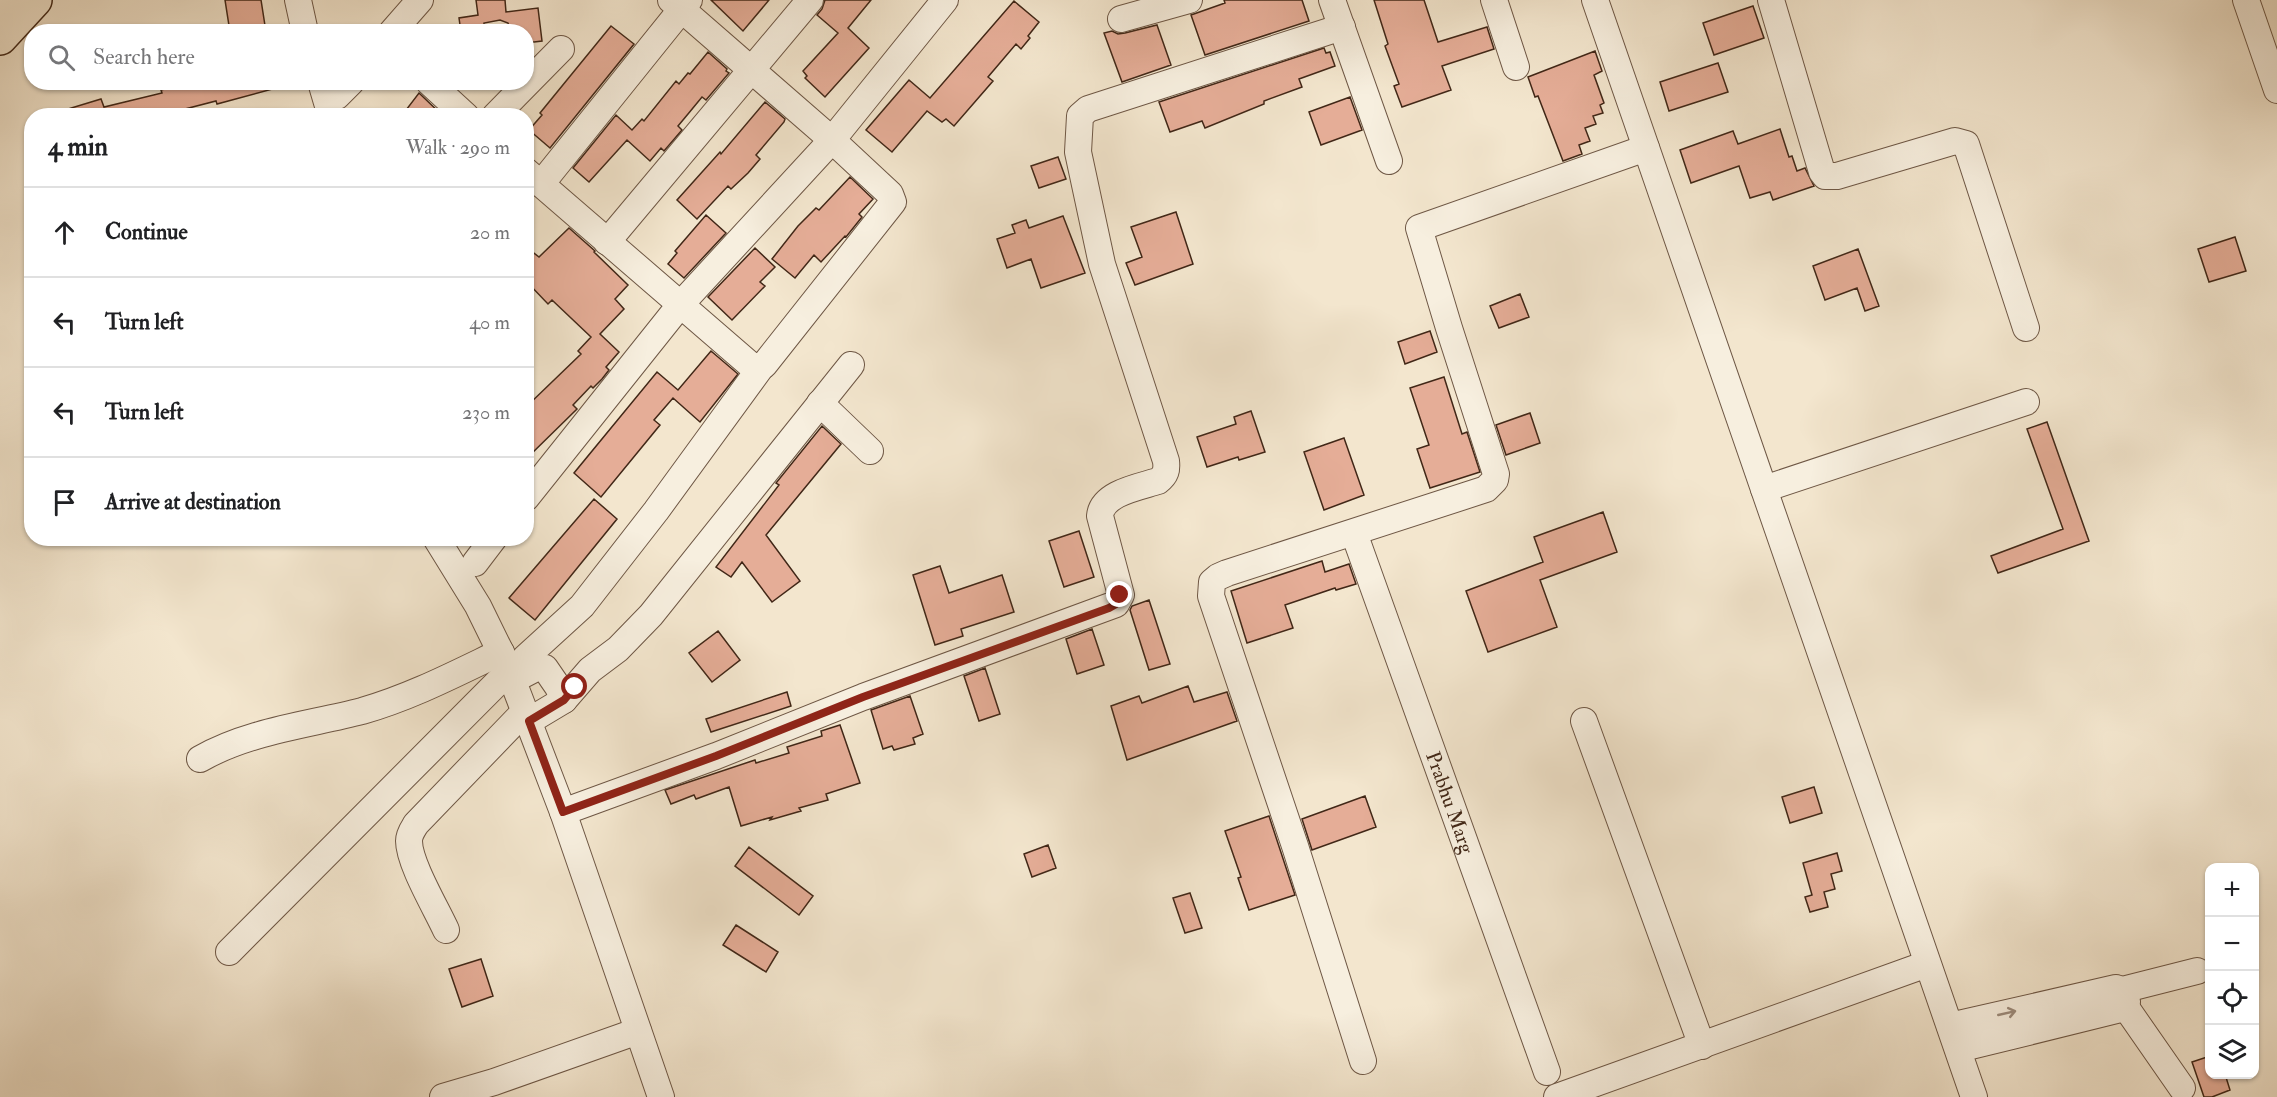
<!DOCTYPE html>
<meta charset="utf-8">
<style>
:root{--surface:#fff;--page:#f2f2f2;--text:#202124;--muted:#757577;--line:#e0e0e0}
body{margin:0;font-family:"IM FELL Double Pica",serif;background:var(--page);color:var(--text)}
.controls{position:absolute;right:18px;bottom:18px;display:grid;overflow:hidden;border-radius:12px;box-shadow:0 2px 4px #0004}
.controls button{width:54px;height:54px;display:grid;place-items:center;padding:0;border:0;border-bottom:2px solid var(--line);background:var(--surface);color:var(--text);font:30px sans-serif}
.stop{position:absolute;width:18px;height:18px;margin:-14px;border:4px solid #8f2418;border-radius:50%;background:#fff}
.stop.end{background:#8f2418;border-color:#fff;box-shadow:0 2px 6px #0008}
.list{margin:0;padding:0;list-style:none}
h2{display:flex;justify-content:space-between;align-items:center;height:78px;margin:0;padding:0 24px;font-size:26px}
h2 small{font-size:20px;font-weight:400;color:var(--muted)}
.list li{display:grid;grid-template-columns:39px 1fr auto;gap:18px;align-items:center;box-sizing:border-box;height:90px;padding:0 24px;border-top:2px solid var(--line)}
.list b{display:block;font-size:22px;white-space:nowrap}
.list em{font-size:20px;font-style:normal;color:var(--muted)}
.icon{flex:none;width:33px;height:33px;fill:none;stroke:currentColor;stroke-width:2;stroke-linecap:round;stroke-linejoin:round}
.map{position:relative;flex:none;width:2277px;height:1097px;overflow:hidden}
.search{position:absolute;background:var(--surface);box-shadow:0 2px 4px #0004;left:24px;top:24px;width:510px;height:66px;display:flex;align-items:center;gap:15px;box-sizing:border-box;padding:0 21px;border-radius:24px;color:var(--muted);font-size:22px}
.panel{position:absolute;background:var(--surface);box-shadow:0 2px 4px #0004;left:24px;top:108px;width:510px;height:438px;border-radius:24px}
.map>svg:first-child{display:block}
.building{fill:#e5ad97;stroke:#412717;stroke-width:1.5}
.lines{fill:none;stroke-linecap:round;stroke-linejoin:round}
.minor-casing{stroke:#6e5745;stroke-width:28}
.major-casing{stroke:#412717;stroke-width:36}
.minor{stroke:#f7efdf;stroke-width:26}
.major{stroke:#f3e6ce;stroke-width:33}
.oneway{stroke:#9c8b7b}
.route{stroke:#8f2418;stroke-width:8}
.labels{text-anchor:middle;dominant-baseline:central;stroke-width:4.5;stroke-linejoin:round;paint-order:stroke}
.street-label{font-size:20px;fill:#412717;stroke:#f7efdf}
</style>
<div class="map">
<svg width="2277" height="1097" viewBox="0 0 2277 1097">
<rect width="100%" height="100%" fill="#f3e6ce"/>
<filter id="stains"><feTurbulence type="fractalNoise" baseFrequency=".00333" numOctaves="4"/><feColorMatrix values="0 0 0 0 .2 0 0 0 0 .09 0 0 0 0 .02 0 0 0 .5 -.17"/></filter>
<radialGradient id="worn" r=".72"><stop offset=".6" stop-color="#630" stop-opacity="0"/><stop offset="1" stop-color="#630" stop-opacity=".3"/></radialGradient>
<!-- building -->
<path class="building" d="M 225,0 L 261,0 L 266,32 L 230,32 Z
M 476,0 L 505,0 L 506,12 L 538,8 L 542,41 L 526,43 L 526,32 L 511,32 L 508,23 L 500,20 L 484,23 L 484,32 L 461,32 L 459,18 L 478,15 Z
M 711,0 L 769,0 L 743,31 Z
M 825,0 L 871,0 L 848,28 L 869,48 L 825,97 L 805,78 L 807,76 L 803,71 L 838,33 L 817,15 L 822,9 Z
M 1224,0 L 1302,0 L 1309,21 L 1205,55 L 1191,15 L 1225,3 Z
M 1374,0 L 1424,0 L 1438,42 L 1487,27 L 1494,49 L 1442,66 L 1451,90 L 1402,107 L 1394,86 L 1399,84 L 1385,46 L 1388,44 Z
M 1014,1 L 1039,22 L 1028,36 L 1030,38 L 1021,49 L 1016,44 L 988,77 L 993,81 L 954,126 L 946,119 L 942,122 L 927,111 L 892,152 L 866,130 L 909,80 L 930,98 Z
M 1753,6 L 1764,38 L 1714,55 L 1703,23 Z
M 1157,25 L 1171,65 L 1122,82 L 1104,33 L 1112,31 L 1118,34 L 1125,33 Z
M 611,26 L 634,44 L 550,148 L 529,130 L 542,115 L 540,113 Z
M 1324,48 L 1326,53 L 1330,52 L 1335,66 L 1299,79 L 1302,87 L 1264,101 L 1264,104 L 1205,128 L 1202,121 L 1170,132 L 1159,102 Z
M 1595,51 L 1602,71 L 1594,75 L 1604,103 L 1600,105 L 1603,113 L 1593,116 L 1596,124 L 1585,128 L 1590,141 L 1579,145 L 1582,154 L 1563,161 L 1538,96 L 1535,97 L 1528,77 Z
M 708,52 L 727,69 L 726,71 L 729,73 L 706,100 L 702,97 L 688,114 L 678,126 L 682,130 L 664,151 L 661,148 L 650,161 L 627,140 L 589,182 L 573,168 L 616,115 L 632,130 L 642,119 L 644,121 L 676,81 L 679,84 L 688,73 L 690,74 Z
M 1718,63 L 1728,92 L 1669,111 L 1660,82 Z
M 190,82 L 280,82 L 280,87 L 217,104 L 216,101 L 158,116 L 58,116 L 58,112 L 101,99 L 104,107 L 162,93 L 161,90 Z
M 419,93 L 443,116 L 414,116 L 406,110 Z
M 1350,97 L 1362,130 L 1321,145 L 1309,112 Z
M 765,102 L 785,119 L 784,122 L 756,155 L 760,159 L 748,173 L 731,189 L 728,186 L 697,219 L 677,200 L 720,152 L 721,154 Z
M 1780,129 L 1789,157 L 1792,156 L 1797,171 L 1805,168 L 1814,186 L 1773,200 L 1770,192 L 1750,198 L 1739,166 L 1691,183 L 1680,150 L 1733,131 L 1738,144 Z
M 1058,157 L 1066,179 L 1039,188 L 1031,166 Z
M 850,177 L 873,199 L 859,214 L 862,217 L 846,237 L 845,236 L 821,262 L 814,255 L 795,278 L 772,259 L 798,226 L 816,208 L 819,210 Z
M 1176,212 L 1193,264 L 1135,285 L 1126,263 L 1142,257 L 1131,227 Z
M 706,215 L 726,233 L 684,278 L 668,264 L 677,253 L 675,251 Z
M 1063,216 L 1085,273 L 1041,288 L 1031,259 L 1007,268 L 997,239 L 1015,233 L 1012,225 L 1026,220 L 1029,228 Z
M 569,228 L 595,251 L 594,252 L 628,285 L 615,299 L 624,309 L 600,334 L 619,352 L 606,367 L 609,370 L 602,379 L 593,388 L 591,386 L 573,405 L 577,409 L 526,459 L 526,407 L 581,354 L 578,351 L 591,337 L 552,300 L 548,304 L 526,281 L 526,247 L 539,257 Z
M 2235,237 L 2246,271 L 2209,282 L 2198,249 Z
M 755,248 L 775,267 L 760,282 L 765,286 L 732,320 L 708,297 Z
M 1858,249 L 1879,306 L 1865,311 L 1857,288 L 1825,300 L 1813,266 Z
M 1520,294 L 1529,317 L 1499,328 L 1490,306 Z
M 1430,331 L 1437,352 L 1405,364 L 1398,342 Z
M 711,351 L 738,374 L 700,422 L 673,398 L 654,420 L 660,425 L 601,497 L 574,473 L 657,372 L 678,390 Z
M 1444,377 L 1462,434 L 1467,432 L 1480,472 L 1430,488 L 1417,449 L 1429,445 L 1410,388 Z
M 1251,411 L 1265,452 L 1239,460 L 1238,457 L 1207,467 L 1197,437 L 1236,424 L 1234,417 Z
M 1530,413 L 1540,443 L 1506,455 L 1496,425 Z
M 2047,422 L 2089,541 L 1998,573 L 1991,556 L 2063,529 L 2027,429 Z
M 822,426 L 841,444 L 766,535 L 800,581 L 772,602 L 742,562 L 731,577 L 716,567 L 779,485 L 776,483 Z
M 1344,438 L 1364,495 L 1324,510 L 1304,452 Z
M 594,499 L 617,519 L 535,620 L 509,598 Z
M 1603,512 L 1617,552 L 1540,580 L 1557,627 L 1488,652 L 1466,591 L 1543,562 L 1534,537 Z
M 1079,531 L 1094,577 L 1064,587 L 1049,541 Z
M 1322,561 L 1325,572 L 1349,564 L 1356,584 L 1336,590 L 1335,588 L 1285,605 L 1293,628 L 1247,643 L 1231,591 Z
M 940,566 L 949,593 L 1002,575 L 1014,612 L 961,629 L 963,636 L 935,645 L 913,575 Z
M 1149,600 L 1170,664 L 1149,670 L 1130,610 L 1132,606 Z
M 1092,629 L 1104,665 L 1077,674 L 1066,639 Z
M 718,631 L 740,660 L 712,682 L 689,653 Z
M 985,668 L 1000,714 L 979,721 L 964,676 Z
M 1188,686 L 1194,702 L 1227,692 L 1237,721 L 1127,760 L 1111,706 L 1139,696 L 1142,703 Z
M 787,692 L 791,706 L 711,732 L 706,719 Z
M 910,696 L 923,734 L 913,738 L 915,744 L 894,750 L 892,746 L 883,749 L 871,710 Z
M 840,725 L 860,783 L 826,794 L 828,800 L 799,808 L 801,811 L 770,820 L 772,817 L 741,826 L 729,787 L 696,799 L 694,795 L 671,804 L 665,790 L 755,760 L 756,763 L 789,753 L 787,747 L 822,736 L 821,731 Z
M 1814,787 L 1822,813 L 1790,823 L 1782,797 Z
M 1365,796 L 1376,827 L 1312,850 L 1302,819 Z
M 1269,816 L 1295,895 L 1249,910 L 1238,878 L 1241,877 L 1225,831 Z
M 1048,845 L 1056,868 L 1032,877 L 1024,854 Z
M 749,847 L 813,896 L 799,915 L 735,866 Z
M 1837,853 L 1842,871 L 1831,874 L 1835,889 L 1824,892 L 1828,907 L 1810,912 L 1805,897 L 1812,895 L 1803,863 Z
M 1190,893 L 1202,928 L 1185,933 L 1173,898 Z
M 736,925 L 778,952 L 766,972 L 723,945 Z
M 481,959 L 493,996 L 462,1007 L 449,969 Z
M 2210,1056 L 2210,1074 L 2225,1074 L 2230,1090 L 2212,1097 L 2204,1097 L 2192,1062 Z"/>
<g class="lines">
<defs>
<g id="minor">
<path d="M 298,0 L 305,32"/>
<path d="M 671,0 L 832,140 L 945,0"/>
<path d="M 1332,0 L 1389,161"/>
<path d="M 1494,0 L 1516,67"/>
<path d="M 1595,0 L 1974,1097"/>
<path d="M 1771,0 L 1822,172 L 1825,176 L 1837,176 L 1955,141 L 1966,144 L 2026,328"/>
<path d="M 2246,0 L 2277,90"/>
<path d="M 1121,19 L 1189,0"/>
<path d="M 392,32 L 420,0"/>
<path d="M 321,82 L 331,116"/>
<path d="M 429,82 L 466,116"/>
<path d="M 337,96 L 351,82"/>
<path d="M 495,116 L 561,49"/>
<path d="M 526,171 L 754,368 L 764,365 L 893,202 L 890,194 L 832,140 L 680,305 L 526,498"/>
<path d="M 541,184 L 689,0"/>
<path d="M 607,242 L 810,0"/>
<path d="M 820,403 L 870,451"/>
<path d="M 1764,489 L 2026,402"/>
<path id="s1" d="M 1354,533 L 1547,1072"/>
<path d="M 436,538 L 478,606 L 506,663 L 563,812 L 661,1097"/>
<path d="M 475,563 L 494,538"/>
<path d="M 525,658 L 582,606 L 656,511 L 761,367"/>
<path d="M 513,680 L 536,668 L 545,668 L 558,687 L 564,700"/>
<path d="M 529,721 L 564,700 L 590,670 L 618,649 L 651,615 L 851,365"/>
<path d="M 1584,721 L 1702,1046"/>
<path d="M 200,759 C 249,731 308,725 362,711 C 411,697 455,674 501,652"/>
<path d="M 563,812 L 716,756 L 863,697 L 1116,604 L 1121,595 L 1100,516 C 1102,493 1139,487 1158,481 C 1166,475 1167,470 1166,461 L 1102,264 L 1078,152 L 1080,116 L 1088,109 L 1342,27"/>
<path d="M 446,930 C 436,908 409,863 409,841 C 409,834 413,829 416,824 L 525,711"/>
<path d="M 229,952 L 509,671"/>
<path d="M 2122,990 L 2197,971"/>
<path d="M 2125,1006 L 2182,1088"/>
<path d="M 1950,1026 L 2116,988 L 2125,992 L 2127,1002 L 2125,1006 L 2117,1010 L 1959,1049"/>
<path d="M 1363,1061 L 1295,846 L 1211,596 L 1212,582 L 1218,577 L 1227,573 L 1486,489 L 1495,480 L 1496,474 L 1449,328 L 1419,228 L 1646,148"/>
<path d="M 443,1097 L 494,1082 L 638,1031"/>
<path d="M 1557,1097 L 1927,964"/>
</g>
<path id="major" d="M 0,2 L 2,0
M 0,38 L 35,0"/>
</defs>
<!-- minor casing -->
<use href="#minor" class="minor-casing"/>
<!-- major casing -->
<use href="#major" class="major-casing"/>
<!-- minor -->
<use href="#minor" class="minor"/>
<!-- major -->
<use href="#major" class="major"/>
</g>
<!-- one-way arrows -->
<defs><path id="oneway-shaft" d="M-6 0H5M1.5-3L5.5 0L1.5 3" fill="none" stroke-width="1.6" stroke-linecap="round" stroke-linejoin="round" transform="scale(1.5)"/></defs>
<use class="oneway" href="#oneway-shaft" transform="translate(2007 1013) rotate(-13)"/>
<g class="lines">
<!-- route -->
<path class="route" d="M 575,687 L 564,700 L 529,721 L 563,812 L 716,756 L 863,697 L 1109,608 L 1116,604 L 1120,595"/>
</g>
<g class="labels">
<!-- street labels -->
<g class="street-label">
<text stroke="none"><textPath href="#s1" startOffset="286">Prabhu Marg</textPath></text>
</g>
</g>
<rect width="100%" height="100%" filter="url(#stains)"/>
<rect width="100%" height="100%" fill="url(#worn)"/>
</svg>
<div class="controls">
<button>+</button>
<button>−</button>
<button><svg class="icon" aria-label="locate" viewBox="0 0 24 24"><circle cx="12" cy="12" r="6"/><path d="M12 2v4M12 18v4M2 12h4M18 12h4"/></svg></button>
<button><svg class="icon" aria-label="layers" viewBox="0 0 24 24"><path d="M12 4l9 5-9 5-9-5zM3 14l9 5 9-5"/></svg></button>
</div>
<div class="stop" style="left:575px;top:687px"></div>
<div class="stop end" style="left:1120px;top:595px"></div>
<div class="search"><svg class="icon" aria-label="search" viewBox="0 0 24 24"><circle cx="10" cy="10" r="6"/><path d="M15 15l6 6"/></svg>Search here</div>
<section class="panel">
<h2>4 min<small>Walk · 290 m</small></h2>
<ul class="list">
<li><svg class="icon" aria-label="ahead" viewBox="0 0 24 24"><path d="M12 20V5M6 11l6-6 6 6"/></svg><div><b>Continue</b></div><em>20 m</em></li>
<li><svg class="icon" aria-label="left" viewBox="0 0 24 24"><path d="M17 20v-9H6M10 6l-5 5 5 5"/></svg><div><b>Turn left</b></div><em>40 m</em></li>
<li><svg class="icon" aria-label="left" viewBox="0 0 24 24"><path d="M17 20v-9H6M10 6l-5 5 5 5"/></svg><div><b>Turn left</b></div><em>230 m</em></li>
<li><svg class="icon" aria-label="arrive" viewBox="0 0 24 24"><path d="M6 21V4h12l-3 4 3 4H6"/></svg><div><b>Arrive at destination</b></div></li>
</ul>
</section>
</div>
